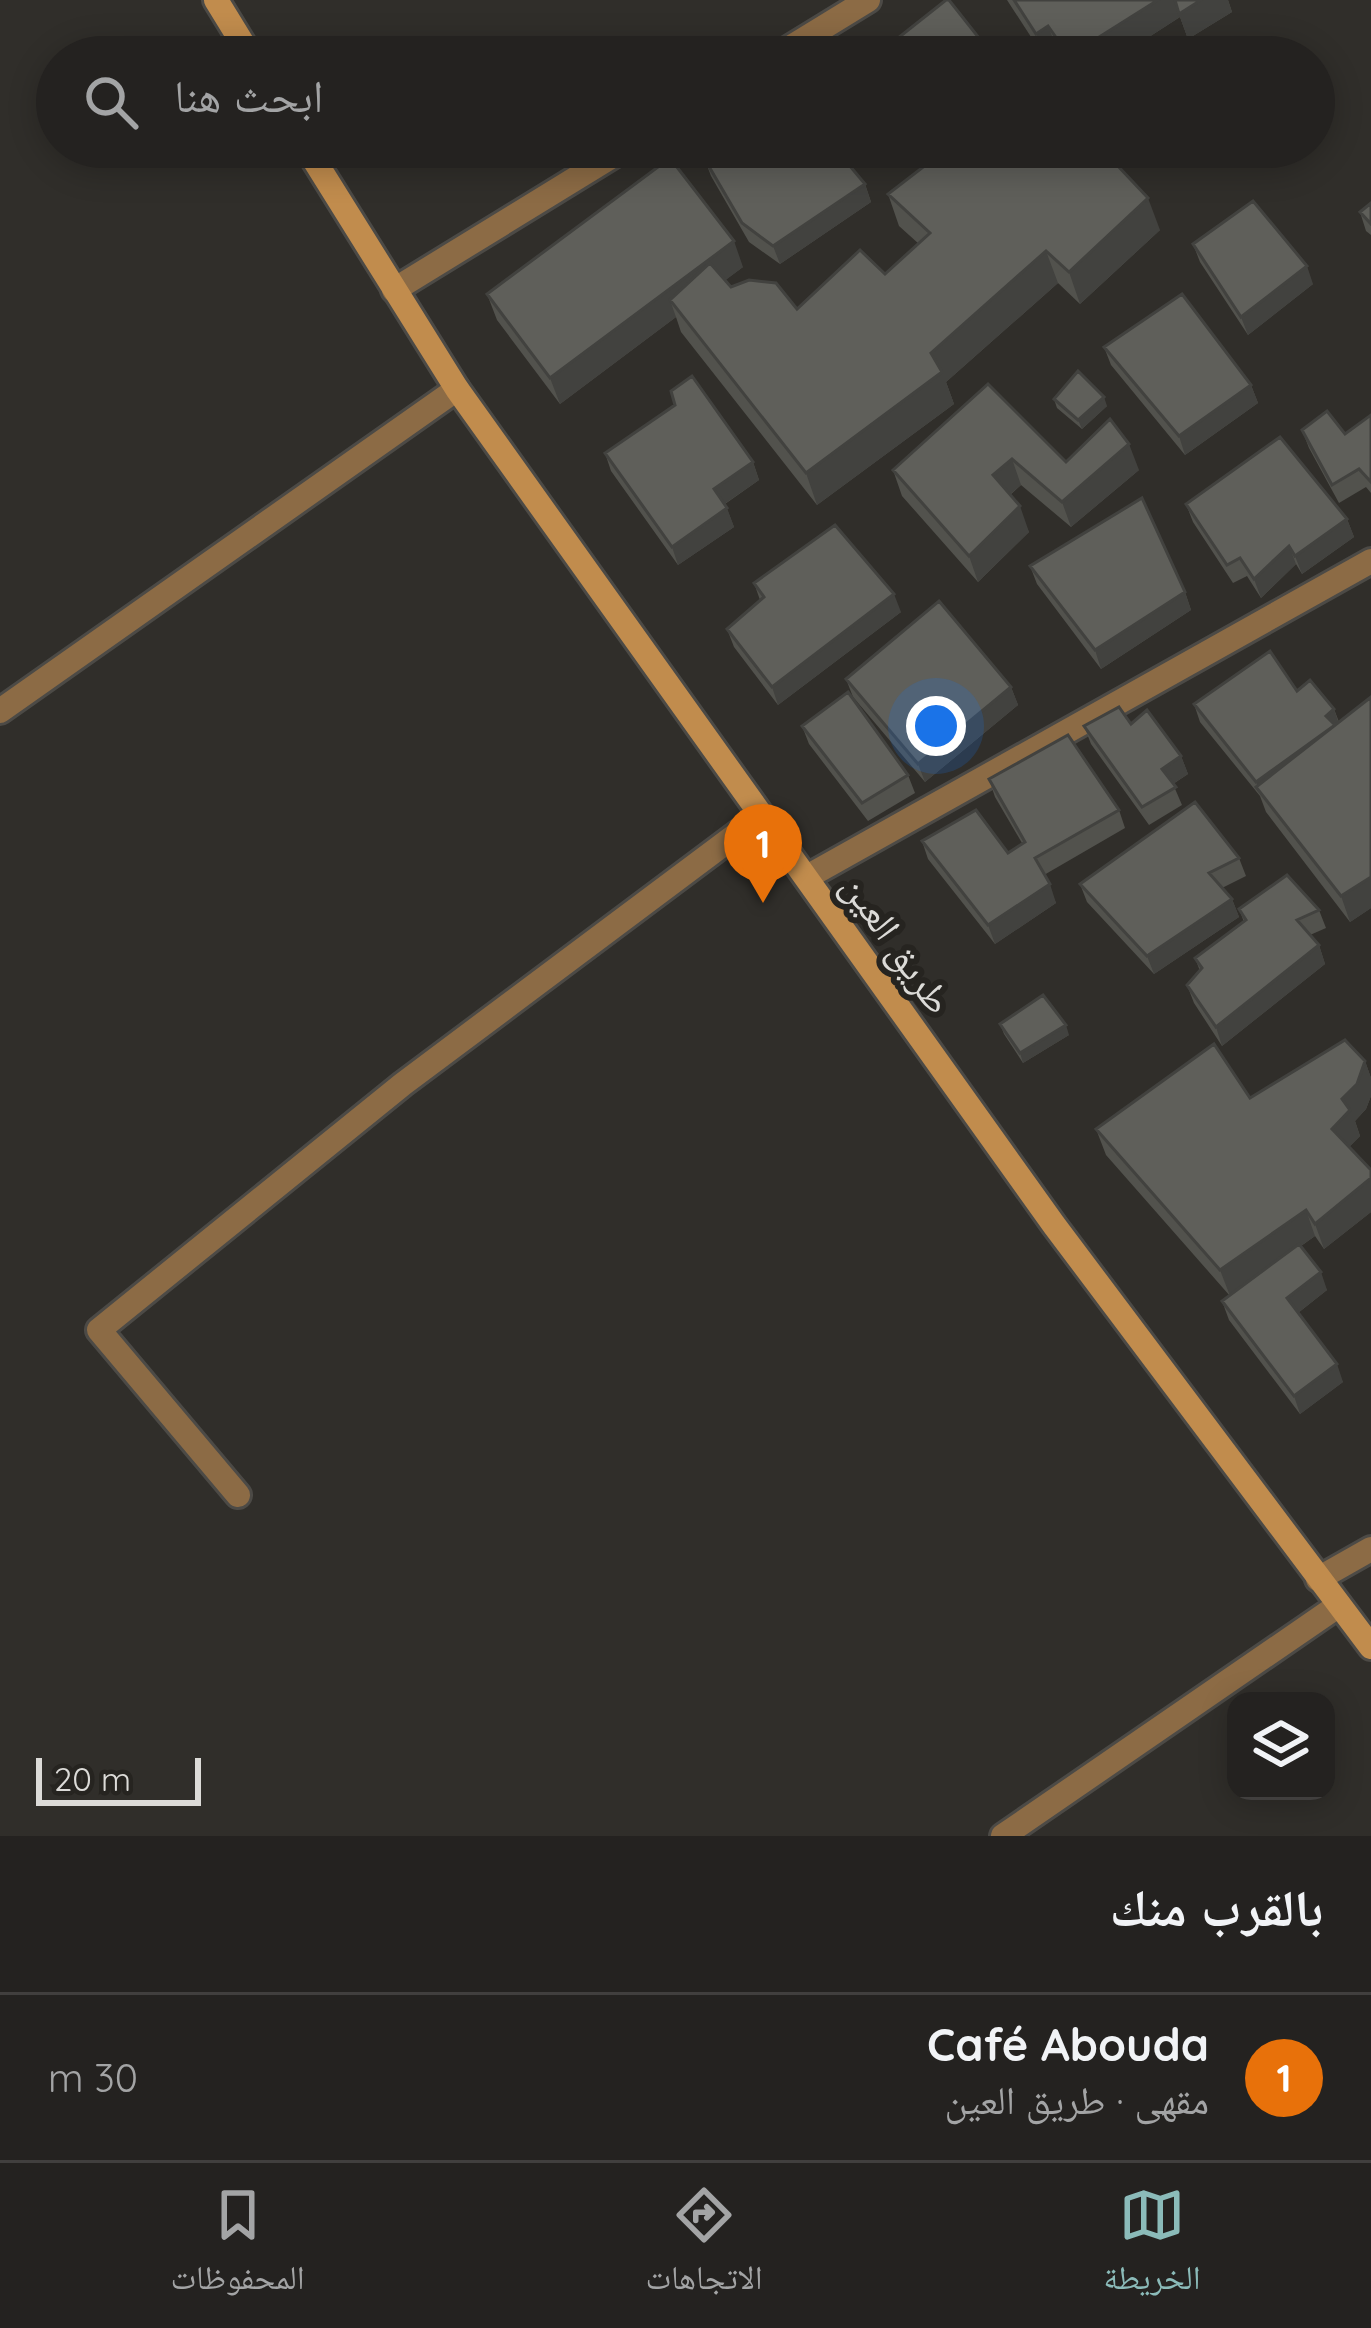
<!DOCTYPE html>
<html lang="ar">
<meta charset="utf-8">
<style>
:root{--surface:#242220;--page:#302f2d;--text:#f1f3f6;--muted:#a3a4a5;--line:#413f3e;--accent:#8bbbb9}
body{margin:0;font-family:Quicksand,"Noto Naskh Arabic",sans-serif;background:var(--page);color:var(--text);direction:rtl}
.controls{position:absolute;right:36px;bottom:36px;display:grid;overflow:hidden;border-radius:24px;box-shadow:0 6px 30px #0003}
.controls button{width:108px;height:108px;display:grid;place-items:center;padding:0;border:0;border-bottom:3px solid var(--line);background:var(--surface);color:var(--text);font:60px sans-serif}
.scale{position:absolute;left:36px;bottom:30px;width:165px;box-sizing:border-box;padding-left:12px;border:6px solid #dcdbd8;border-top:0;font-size:33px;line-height:42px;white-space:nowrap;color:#dcdbd8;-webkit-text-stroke:9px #262420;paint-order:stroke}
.you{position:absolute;left:936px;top:726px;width:42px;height:42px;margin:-30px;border:9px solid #fff;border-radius:50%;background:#1a73e8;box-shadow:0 0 0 18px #1a73e833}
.badge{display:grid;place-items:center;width:78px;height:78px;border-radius:50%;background:var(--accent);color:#fff;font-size:39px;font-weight:700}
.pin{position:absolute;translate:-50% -99px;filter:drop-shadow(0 3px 6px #0008)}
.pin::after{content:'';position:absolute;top:63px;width:42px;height:36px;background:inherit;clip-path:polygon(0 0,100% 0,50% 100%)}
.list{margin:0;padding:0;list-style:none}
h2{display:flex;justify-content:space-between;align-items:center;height:156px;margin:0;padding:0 48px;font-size:51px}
h2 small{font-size:39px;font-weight:400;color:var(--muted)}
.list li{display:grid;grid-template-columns:78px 1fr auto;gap:36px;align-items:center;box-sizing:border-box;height:168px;padding:0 48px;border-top:3px solid var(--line)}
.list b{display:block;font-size:45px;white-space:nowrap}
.list p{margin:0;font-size:39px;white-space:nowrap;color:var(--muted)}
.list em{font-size:39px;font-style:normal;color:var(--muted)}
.icon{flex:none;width:66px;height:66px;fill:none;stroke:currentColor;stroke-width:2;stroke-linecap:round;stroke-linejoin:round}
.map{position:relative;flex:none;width:1371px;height:1836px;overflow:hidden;direction:ltr}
.search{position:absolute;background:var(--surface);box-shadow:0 6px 30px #0003;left:36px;right:36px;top:36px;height:132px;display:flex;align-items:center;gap:30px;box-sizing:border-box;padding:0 42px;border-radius:66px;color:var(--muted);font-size:45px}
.sheet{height:324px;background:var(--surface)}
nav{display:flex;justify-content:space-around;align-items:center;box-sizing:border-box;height:168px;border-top:3px solid var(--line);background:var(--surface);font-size:33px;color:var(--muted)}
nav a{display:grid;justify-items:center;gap:6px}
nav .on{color:var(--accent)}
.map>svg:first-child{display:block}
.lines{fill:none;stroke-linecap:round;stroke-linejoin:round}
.minor-casing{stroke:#4c4a46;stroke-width:30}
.secondary-casing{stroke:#4c4a46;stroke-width:30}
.minor{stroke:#8c6b45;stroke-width:24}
.secondary{stroke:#c18c4d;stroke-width:24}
.wall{fill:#52524d}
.shaded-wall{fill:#42423f}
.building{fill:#5f5f5a;stroke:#42423f;stroke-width:3}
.labels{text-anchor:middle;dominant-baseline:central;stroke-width:12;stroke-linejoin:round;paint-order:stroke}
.street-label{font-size:39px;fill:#dcdbd8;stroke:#262420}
</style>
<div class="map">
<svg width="1371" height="1836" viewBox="0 0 1371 1836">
<rect width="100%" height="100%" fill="#302e2a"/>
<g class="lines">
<defs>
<path id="minor" d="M 775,57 L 868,0
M 394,290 L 627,147
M 0,711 L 457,389
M 807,877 L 1371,561
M 238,1495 L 99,1330 L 403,1084 L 761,816
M 1318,1579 L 1371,1549
M 1003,1836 L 1339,1605"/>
<path id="secondary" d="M 216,0 L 251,57
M 306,147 L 457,389 L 1054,1225 L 1371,1647"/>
</defs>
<!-- minor casing -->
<use href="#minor" class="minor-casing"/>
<!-- secondary casing -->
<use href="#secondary" class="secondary-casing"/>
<!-- minor -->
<use href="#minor" class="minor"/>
<!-- secondary -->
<use href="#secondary" class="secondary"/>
</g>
<!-- wall -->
<path class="wall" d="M 1007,0 L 1228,0 L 1232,12 L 1188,39 L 1180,17 L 1118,57 L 1061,57 L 1058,51 L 1049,57 L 1044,57 Z
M 704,158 L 865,184 L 871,202 L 780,264 L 749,242 L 711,176 Z
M 888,194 L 1160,230 L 1080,304 L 1058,283 L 946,382 L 954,404 L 817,505 L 681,332 L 676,317 L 560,404 L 497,320 L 487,294 L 743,267 L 725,280 L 731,287 L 797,309 L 885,274 L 919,244 L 899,226 Z
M 1371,203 L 1371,235 L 1366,231 L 1360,212 Z
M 1193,244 L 1313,284 L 1248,335 L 1200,262 Z
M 1104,347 L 1251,385 L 1258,403 L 1185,455 L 1111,365 Z
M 988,384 L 1066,462 L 1139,470 L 1071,527 L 1021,485 L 1010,495 L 1029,532 L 978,582 L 902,496 L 893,470 Z
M 1054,399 L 1107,406 L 1082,429 L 1057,408 Z
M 675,405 L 753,462 L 759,480 L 725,504 L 734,527 L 678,565 L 611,471 L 605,453 Z
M 1371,415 L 1371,493 L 1366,487 L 1339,503 L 1309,448 L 1302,430 L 1345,434 Z
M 1186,504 L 1347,519 L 1354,537 L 1302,574 L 1296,564 L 1261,598 L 1247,576 L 1233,583 L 1193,522 Z
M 1030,566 L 1185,592 L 1191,610 L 1101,669 L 1037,584 Z
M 754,583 L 901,612 L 778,705 L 734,647 L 727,629 L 760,600 Z
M 846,679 L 1011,687 L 1018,705 L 925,782 L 853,697 Z
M 1297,691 L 1334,709 L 1339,722 L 1371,697 L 1371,908 L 1350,922 L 1266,812 L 1260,796 L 1200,722 L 1194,704 Z
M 1131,724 L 1181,756 L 1188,774 L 1173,784 L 1182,805 L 1149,825 L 1091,744 L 1084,726 Z
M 802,726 L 908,775 L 915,793 L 868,821 L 809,744 Z
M 989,779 L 1119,810 L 1125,828 L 1044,875 L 1056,903 L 995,944 L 928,859 L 922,841 L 1008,853 L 1022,843 L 995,797 Z
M 1239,858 L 1246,876 L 1222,888 L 1232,899 L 1239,917 L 1154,974 L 1087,902 L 1080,884 Z
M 1239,909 L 1319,910 L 1326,928 L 1310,935 L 1319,945 L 1325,964 L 1222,1046 L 1194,1003 L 1187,985 L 1200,971 L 1195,958 L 1244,922 Z
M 1000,1024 L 1069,1035 L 1023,1063 L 1004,1034 Z
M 1365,1061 L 1371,1078 L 1371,1096 L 1366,1109 L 1355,1121 L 1360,1136 L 1349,1147 L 1371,1170 L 1371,1212 L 1324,1249 L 1315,1236 L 1301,1246 L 1327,1290 L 1298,1313 L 1343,1382 L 1300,1414 L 1229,1320 L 1222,1301 L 1230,1296 L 1106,1155 L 1096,1129 L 1250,1098 Z"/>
<!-- shaded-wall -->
<path class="shaded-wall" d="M 1158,0 L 1228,0 L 1232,12 L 1188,39 L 1180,17 L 1118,57 L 1069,57 Z
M 1048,26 L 1058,51 L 1049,57 L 1045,57 L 1036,34 Z
M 865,184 L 871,202 L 780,264 L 773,246 Z
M 1148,198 L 1160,230 L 1080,304 L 1069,272 Z
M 734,241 L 743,267 L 681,314 L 670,300 L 676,317 L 560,404 L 550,378 Z
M 1046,251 L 1058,283 L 946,382 L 954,404 L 817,505 L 806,473 L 931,353 Z
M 1307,266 L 1313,284 L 1248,335 L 1241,317 Z
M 1251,385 L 1258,403 L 1185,455 L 1179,436 Z
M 1104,397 L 1107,406 L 1082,429 L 1078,420 Z
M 1129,444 L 1139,470 L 1071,527 L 1062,502 Z
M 1012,459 L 1021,485 L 1002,501 L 993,475 Z
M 753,462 L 759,480 L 720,507 L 714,489 Z
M 1020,506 L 1029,532 L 978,582 L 969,556 Z
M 727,508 L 734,527 L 678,565 L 672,547 Z
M 1347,519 L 1354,537 L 1302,574 L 1295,556 Z
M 1289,546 L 1296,564 L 1261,598 L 1254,579 Z
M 1185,592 L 1191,610 L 1101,669 L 1095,650 Z
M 894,594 L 901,612 L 778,705 L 772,687 Z
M 1011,687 L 1018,705 L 925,782 L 918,764 Z
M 1334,709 L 1340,727 L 1260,791 L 1256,782 Z
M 1181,756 L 1188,774 L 1168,787 L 1162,769 Z
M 1371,877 L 1371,908 L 1350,922 L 1341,896 Z
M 1050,884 L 1056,903 L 995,944 L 988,925 Z
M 1232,899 L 1239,917 L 1154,974 L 1147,956 Z
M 1319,945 L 1325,964 L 1222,1046 L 1216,1027 Z
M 1066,1025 L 1069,1035 L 1023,1063 L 1020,1053 Z
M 1365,1061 L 1371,1078 L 1371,1096 L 1366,1109 L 1355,1121 L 1360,1136 L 1341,1155 L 1332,1129 L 1342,1099 Z
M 1371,1178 L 1371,1212 L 1324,1249 L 1315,1224 Z
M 1306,1210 L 1315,1236 L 1230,1296 L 1220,1270 Z
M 1321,1272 L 1327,1290 L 1294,1316 L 1287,1298 Z
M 1337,1364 L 1343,1382 L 1300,1414 L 1294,1396 Z"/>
<!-- building -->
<path class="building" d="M 946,0 L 949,0 L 994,57 L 874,57 Z
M 1014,0 L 1158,0 L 1069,56 L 1048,26 L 1036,34 Z
M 1175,0 L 1201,0 L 1179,14 Z
M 720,147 L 834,147 L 865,184 L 773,246 L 742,223 L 704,158 Z
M 949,147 L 1100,147 L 1148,198 L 1069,272 L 1046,251 L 931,353 L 942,372 L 806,473 L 670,300 L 710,263 L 731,287 L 749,280 L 776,283 L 797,309 L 860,250 L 885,274 L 930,233 L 888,194 Z
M 670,158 L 734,241 L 550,378 L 487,294 Z
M 1253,201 L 1307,266 L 1241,317 L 1193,244 Z
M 1371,203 L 1371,224 L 1360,212 Z
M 1182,294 L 1251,385 L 1179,436 L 1104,347 Z
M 1078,371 L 1104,397 L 1078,420 L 1054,399 Z
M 692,376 L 753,462 L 714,489 L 727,508 L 672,547 L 605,453 L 675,405 L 671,391 Z
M 988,384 L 1066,462 L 1110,419 L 1129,444 L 1062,502 L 1012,459 L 993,475 L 1020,506 L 969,556 L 893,470 Z
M 1327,411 L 1345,434 L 1371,415 L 1371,482 L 1359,469 L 1332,485 L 1302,430 Z
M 1280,437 L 1347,519 L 1295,556 L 1289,546 L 1254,579 L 1240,558 L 1227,565 L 1186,504 Z
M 1142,498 L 1185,592 L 1095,650 L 1030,566 Z
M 835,525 L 894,594 L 772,687 L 727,629 L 764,597 L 754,583 Z
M 939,601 L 1011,687 L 918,764 L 846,679 Z
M 1270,651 L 1297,691 L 1310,680 L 1334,709 L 1326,716 L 1335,725 L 1256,782 L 1194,704 Z
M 848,692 L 908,775 L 862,803 L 802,726 Z
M 1371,697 L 1371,877 L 1341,896 L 1256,787 Z
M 1119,707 L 1131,724 L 1147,710 L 1181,756 L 1162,769 L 1176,787 L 1142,807 L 1084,726 Z
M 1068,735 L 1119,810 L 1035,858 L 1050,884 L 988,925 L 922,841 L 976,810 L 1008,853 L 1025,842 L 989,779 Z
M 1195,802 L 1239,858 L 1209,873 L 1232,899 L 1147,956 L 1080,884 Z
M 1287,875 L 1319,910 L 1297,920 L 1319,945 L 1216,1027 L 1187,985 L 1202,968 L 1195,958 L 1246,920 L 1239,909 Z
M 1043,995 L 1066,1025 L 1020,1053 L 1000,1024 Z
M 1345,1040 L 1365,1061 L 1357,1084 L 1342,1099 L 1350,1110 L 1332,1129 L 1371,1170 L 1371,1178 L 1315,1224 L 1306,1210 L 1220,1270 L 1096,1129 L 1214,1044 L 1250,1098 Z
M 1299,1244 L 1321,1272 L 1287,1298 L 1337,1364 L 1294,1396 L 1222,1301 Z"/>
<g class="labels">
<!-- street labels -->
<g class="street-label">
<text transform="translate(898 943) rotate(55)">طريق العين</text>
</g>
</g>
</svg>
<div class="controls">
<button><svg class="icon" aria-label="layers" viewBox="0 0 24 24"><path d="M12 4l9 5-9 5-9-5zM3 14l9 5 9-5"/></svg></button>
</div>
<div class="scale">20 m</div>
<div class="you"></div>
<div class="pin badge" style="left:763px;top:903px;background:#e8710a">1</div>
<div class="search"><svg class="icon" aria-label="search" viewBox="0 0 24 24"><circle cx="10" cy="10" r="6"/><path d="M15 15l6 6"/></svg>ابحث هنا</div>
</div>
<section class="sheet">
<h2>بالقرب منك<small></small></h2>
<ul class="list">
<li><span class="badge" style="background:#e8710a">1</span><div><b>Café Abouda</b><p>مقهى · طريق العين</p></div><em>30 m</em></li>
</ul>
</section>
<nav>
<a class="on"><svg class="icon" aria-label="map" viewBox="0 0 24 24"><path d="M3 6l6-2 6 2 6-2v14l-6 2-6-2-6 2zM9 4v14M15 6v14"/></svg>الخريطة</a>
<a><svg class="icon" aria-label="directions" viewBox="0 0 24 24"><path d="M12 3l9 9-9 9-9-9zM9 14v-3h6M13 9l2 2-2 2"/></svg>الاتجاهات</a>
<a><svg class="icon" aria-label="saved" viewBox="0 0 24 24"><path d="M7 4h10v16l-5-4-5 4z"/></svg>المحفوظات</a>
</nav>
